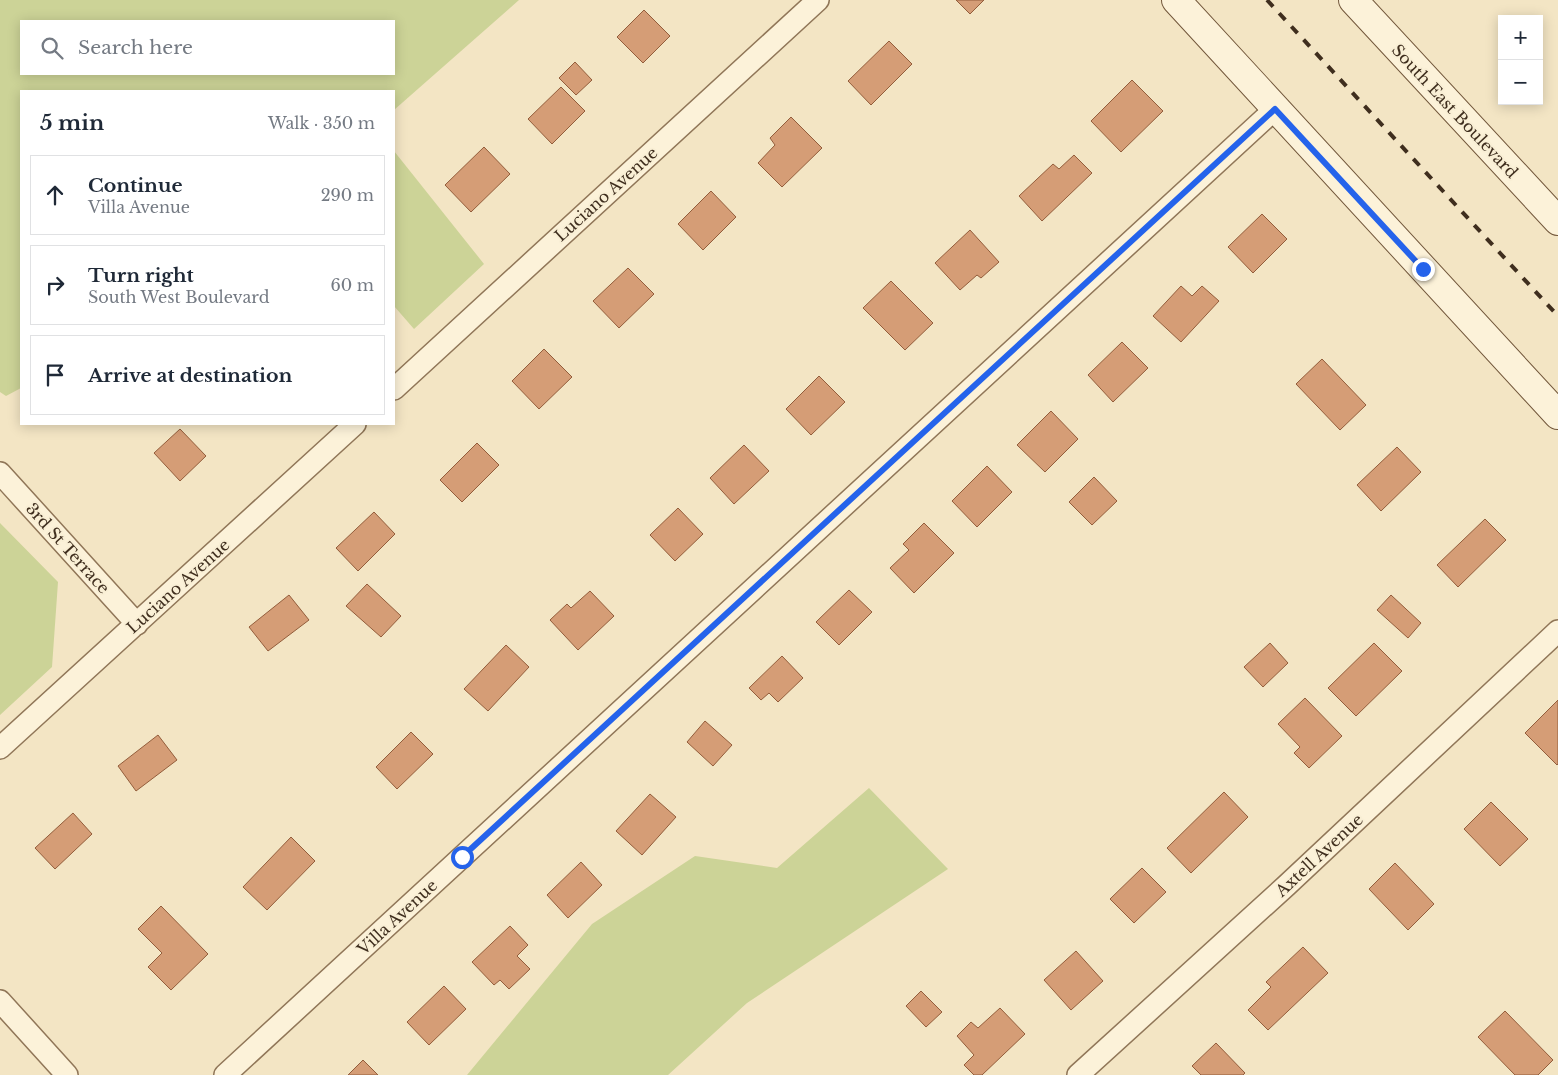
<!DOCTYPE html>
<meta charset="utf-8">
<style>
:root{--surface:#fff;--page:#f2f2f3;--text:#1f2937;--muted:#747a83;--line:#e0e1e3}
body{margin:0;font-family:"Libre Baskerville",serif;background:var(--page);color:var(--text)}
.controls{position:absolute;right:15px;top:15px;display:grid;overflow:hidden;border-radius:0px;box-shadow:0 2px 12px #0003}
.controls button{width:45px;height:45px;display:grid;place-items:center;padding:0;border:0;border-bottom:1px solid var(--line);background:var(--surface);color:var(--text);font:25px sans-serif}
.stop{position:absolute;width:15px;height:15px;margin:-11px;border:4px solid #2563eb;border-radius:50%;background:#fff}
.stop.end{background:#2563eb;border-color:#fff;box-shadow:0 1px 5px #0008}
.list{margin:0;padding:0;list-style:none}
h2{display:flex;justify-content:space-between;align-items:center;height:65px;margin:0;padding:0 20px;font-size:21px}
h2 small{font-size:16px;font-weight:400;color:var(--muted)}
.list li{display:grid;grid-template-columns:32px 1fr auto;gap:15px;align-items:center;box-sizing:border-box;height:80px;margin:0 10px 10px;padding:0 10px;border:1px solid var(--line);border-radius:0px}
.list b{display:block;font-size:19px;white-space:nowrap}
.list p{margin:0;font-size:16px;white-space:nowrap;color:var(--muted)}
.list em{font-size:16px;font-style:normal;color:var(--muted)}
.icon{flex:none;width:28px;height:28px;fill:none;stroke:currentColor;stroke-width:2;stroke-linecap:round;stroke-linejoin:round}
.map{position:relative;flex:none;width:1558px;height:1075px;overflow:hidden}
.search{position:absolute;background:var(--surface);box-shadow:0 2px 12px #0003;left:20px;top:20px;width:375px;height:55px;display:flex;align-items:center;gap:12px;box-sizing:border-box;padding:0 18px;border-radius:0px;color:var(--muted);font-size:19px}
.panel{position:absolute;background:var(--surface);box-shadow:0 2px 12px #0003;left:20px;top:90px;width:375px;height:335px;border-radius:0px}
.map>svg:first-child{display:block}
.green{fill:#ccd397;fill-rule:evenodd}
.building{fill:#d59d76;stroke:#935d3b}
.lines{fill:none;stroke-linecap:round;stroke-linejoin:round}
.street-casing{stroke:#907658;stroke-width:24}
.secondary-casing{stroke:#72573b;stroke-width:30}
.street{stroke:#fcf2d9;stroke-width:21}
.secondary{stroke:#fcf2d9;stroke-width:28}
.rail{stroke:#3f2e1e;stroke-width:4;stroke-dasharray:9 9;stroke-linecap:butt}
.route{stroke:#2563eb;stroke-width:6}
.labels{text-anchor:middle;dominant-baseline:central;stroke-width:4;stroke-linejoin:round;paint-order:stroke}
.street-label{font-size:16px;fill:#3f2e1e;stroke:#f9efd5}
</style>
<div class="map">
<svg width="1558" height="1075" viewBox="0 0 1558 1075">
<rect width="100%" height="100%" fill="#f3e5c4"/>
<!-- green -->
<path class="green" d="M 0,0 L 519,0 L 394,110 L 394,91 L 21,91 L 21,388 L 6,396 L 0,392 ZM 21,21 L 394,21 L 394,74 L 21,74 Z
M 394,151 L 484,264 L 414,329 L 394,306 Z
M 0,523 L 58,582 L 52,667 L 0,715 Z
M 869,788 L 948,869 L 747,1003 L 668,1075 L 467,1075 L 592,924 L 695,856 L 777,868 Z"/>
<!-- building -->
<path class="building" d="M 956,0 L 984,0 L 970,14 Z
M 644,10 L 670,36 L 643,63 L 617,37 Z
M 889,41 L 912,64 L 871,105 L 848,81 Z
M 575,62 L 592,80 L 576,95 L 559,78 Z
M 1132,80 L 1163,111 L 1121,152 L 1091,121 Z
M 561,87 L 585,111 L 552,144 L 528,119 Z
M 791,117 L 822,148 L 782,187 L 758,163 L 775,145 L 770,138 Z
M 484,147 L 510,174 L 471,212 L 445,185 Z
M 1074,155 L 1092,173 L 1042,221 L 1019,196 L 1053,164 L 1059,169 Z
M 711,191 L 736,217 L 703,250 L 678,224 Z
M 1262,214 L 1287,239 L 1253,273 L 1228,247 Z
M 970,230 L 999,262 L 981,278 L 977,275 L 960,290 L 935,263 Z
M 628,268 L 654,294 L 619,328 L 593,301 Z
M 891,281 L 933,323 L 905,350 L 863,308 Z
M 1181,286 L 1192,296 L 1202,286 L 1219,301 L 1181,342 L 1153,316 Z
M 1122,342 L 1148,368 L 1113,402 L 1088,375 Z
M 544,349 L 572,377 L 539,409 L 512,381 Z
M 1322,359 L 1366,405 L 1340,430 L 1296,384 Z
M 819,376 L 845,402 L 811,435 L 786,409 Z
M 1051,411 L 1078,439 L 1045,472 L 1017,445 Z
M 180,429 L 206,456 L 180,481 L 154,453 Z
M 477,443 L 499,465 L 462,502 L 440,480 Z
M 744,445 L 769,471 L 734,504 L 710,478 Z
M 1397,447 L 1421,472 L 1381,511 L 1357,485 Z
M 987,466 L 1012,492 L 977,527 L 952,501 Z
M 1094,477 L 1117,501 L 1092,525 L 1069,502 Z
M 678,508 L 703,534 L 675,561 L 650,535 Z
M 374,512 L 395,534 L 358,571 L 336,548 Z
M 1485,519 L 1506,540 L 1458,587 L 1437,565 Z
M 924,523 L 954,553 L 914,593 L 890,568 L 909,550 L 903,544 Z
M 367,584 L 401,616 L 381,637 L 346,606 Z
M 849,590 L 872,612 L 839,645 L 816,622 Z
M 590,591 L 614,616 L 578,650 L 550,620 L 567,604 L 571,608 Z
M 289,595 L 309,620 L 268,651 L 249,627 Z
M 1391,595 L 1421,623 L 1408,638 L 1377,610 Z
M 1270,643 L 1288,663 L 1263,687 L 1244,667 Z
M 1374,643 L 1402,671 L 1356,716 L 1328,688 Z
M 506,645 L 529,667 L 488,711 L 464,689 Z
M 782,656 L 803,678 L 778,702 L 769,693 L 761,700 L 749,688 Z
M 1305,698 L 1342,736 L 1309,768 L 1294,753 L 1300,747 L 1278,724 Z
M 1558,700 L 1558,764 L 1557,765 L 1525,733 Z
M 705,721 L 732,745 L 713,766 L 687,742 Z
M 411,732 L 433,754 L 397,789 L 376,767 Z
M 158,735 L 177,760 L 136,791 L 118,766 Z
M 1224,792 L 1248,817 L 1191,873 L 1167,848 Z
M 650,794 L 676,817 L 642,855 L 616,831 Z
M 1491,802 L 1528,839 L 1500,866 L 1464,829 Z
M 73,813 L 92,834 L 55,869 L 35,848 Z
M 291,837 L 315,861 L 267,910 L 243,887 Z
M 581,862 L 602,885 L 568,918 L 547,895 Z
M 1395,863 L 1434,904 L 1408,930 L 1369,889 Z
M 1142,868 L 1166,892 L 1134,923 L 1110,899 Z
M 161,906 L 208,954 L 171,990 L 148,967 L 162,953 L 138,929 Z
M 510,926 L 528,945 L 517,956 L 530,969 L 509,989 L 500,980 L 494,985 L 472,962 Z
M 1303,947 L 1328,973 L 1268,1030 L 1248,1010 L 1271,987 L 1266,982 Z
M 1076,951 L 1103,981 L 1071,1010 L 1044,980 Z
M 444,986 L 466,1009 L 429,1045 L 407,1022 Z
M 921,991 L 942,1012 L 926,1027 L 906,1006 Z
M 1000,1008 L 1025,1034 L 982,1075 L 974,1075 L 964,1065 L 974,1055 L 957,1036 L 971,1022 L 978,1028 Z
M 1505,1011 L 1553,1060 L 1538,1075 L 1515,1075 L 1478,1037 Z
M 1216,1043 L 1245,1073 L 1243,1075 L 1201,1075 L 1192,1066 Z
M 363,1060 L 378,1075 L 348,1075 Z"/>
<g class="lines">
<defs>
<path id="street" d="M 394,389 L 818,0
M 0,473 L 137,624
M 0,748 L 355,424
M 0,1001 L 67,1075
M 225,1075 L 1275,109
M 1078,1075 L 1287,885 L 1558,631"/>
<path id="secondary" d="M 1176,0 L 1558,415
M 1353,0 L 1558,221"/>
</defs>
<!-- street casing -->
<use href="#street" class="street-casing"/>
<!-- secondary casing -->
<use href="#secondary" class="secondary-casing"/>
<!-- street -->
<use href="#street" class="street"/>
<!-- secondary -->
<use href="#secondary" class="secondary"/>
<!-- rail -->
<path class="rail" d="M 1267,0 L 1558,316"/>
</g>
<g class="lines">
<!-- route -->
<path class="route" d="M 462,857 L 1275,109 L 1423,269"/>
</g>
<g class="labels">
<!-- street labels -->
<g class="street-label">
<text transform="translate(1455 111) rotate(47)">South East Boulevard</text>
<text transform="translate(606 194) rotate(-42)">Luciano Avenue</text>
<text transform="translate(68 548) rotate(48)">3rd St Terrace</text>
<text transform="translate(178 586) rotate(-42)">Luciano Avenue</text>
<text transform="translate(1319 855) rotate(-43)">Axtell Avenue</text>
<text transform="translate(397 917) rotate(-43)">Villa Avenue</text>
</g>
</g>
</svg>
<div class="controls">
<button>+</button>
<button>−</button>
</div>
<div class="stop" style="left:462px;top:857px"></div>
<div class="stop end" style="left:1423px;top:269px"></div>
<div class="search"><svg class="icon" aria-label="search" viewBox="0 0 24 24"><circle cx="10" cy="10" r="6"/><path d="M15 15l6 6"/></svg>Search here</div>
<section class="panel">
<h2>5 min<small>Walk · 350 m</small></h2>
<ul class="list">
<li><svg class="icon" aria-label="ahead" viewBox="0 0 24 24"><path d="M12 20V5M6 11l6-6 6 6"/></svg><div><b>Continue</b><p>Villa Avenue</p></div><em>290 m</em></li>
<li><svg class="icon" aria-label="right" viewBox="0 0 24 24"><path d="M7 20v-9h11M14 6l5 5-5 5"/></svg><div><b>Turn right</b><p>South West Boulevard</p></div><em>60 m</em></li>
<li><svg class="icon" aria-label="arrive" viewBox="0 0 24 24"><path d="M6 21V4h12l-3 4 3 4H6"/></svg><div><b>Arrive at destination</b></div></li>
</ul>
</section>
</div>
